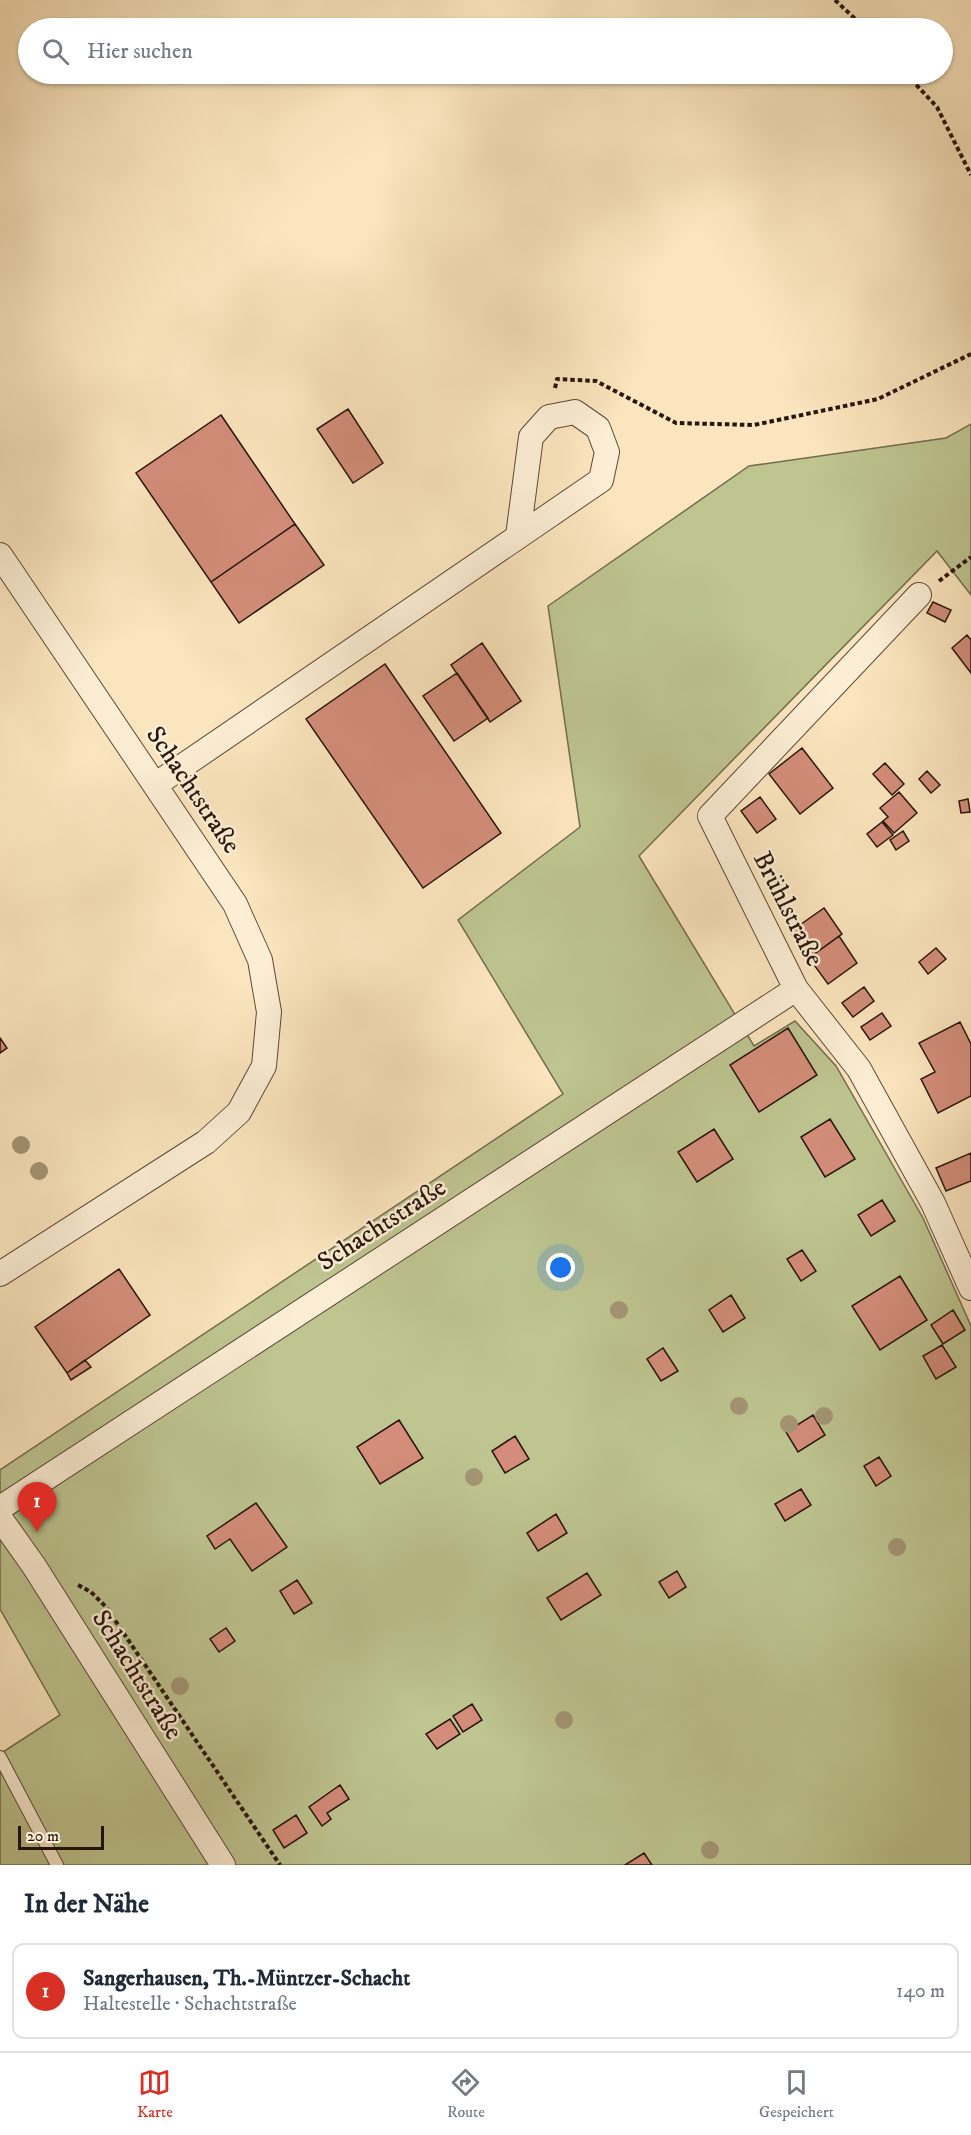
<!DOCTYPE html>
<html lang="de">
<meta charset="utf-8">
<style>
:root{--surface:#fff;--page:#f2f2f3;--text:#1f2937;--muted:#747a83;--line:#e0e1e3;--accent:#d93025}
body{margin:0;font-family:"IM FELL DW Pica",serif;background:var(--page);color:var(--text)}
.scale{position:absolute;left:18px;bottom:15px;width:86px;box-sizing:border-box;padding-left:6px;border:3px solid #28150a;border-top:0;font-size:16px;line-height:21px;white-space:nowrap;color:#28150a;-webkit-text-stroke:4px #fceed5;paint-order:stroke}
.you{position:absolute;left:561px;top:1268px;width:21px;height:21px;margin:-15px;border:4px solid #fff;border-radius:50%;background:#1a73e8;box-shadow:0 0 0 9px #1a73e833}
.badge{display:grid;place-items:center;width:39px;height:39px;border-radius:50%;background:var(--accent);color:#fff;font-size:20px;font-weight:700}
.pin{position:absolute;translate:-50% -50px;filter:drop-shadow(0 2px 3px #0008)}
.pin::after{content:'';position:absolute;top:32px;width:21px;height:18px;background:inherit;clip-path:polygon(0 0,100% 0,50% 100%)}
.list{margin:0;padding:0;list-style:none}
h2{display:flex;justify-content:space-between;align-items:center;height:78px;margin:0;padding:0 24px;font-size:26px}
h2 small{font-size:20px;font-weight:400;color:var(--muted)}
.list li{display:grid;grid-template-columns:39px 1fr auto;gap:18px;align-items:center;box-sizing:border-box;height:96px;margin:0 12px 12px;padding:0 12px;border:2px solid var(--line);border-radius:12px}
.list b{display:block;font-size:22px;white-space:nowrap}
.list p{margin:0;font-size:20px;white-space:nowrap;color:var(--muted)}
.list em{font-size:20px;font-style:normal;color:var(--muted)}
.icon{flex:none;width:33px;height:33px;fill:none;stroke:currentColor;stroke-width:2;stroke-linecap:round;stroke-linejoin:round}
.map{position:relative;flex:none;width:971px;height:1865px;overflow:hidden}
.search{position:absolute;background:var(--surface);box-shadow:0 2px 4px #0004;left:18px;right:18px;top:18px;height:66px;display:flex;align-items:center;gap:15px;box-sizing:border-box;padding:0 21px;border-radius:33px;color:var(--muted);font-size:22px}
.sheet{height:186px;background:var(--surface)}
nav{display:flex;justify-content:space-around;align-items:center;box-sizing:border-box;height:84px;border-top:2px solid var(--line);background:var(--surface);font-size:16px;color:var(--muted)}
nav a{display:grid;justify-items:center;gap:3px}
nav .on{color:var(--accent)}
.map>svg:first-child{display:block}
.green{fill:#bec591;stroke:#736d4e;stroke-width:1.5}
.building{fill:#d38d7a;stroke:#28150a;stroke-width:1.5}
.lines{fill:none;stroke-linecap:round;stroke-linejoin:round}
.service-casing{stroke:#5d4937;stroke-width:14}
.minor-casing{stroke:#5d4937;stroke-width:26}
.path{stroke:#28150a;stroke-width:4;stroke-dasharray:4.5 3;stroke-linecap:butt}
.service{stroke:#fceed5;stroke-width:12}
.minor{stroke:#fceed5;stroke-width:24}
.tree{fill:#a49575}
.labels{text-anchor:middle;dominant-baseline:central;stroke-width:5;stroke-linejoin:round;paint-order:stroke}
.street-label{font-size:26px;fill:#28150a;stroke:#fceed5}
</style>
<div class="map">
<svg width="971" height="1865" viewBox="0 0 971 1865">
<rect width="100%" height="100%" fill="#fbe5be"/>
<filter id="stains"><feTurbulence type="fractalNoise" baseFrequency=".00333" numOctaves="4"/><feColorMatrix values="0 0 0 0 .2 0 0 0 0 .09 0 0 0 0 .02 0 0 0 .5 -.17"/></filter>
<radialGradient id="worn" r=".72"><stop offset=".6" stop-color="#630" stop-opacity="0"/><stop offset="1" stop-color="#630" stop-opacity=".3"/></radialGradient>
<!-- green -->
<path class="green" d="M 971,424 L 971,595 L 937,551 L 639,856 L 754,1046 L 795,1021 L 836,1066 L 923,1218 L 971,1326 L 971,1865 L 0,1865 L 0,1754 L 60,1715 L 0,1609 L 0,1470 L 563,1094 L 458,920 L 580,827 L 548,606 L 749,466 L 946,438 Z"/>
<!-- building -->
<path class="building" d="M 348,409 L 383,463 L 353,483 L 317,429 Z
M 221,415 L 295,524 L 211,582 L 136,473 Z
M 295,524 L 324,565 L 239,623 L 211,582 Z
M 933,602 L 951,610 L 945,622 L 927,613 Z
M 967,635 L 971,640 L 971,673 L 952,648 Z
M 482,643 L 521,701 L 490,722 L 451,665 Z
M 385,664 L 501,833 L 423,888 L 306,719 Z
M 457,673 L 488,718 L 454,741 L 423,696 Z
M 802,748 L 833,788 L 800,814 L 769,774 Z
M 885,763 L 904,784 L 892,795 L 873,774 Z
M 927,771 L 940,785 L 931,793 L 919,779 Z
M 899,792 L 917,813 L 894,833 L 883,821 L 888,817 L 880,808 Z
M 760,797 L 776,819 L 757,833 L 741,811 Z
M 968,799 L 970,812 L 961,813 L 959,801 Z
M 882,822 L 893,835 L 877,847 L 867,834 Z
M 903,831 L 909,841 L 896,850 L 890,840 Z
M 824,908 L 842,934 L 809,958 L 790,932 Z
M 839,936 L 857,963 L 828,984 L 809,958 Z
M 936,948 L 946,959 L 928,974 L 919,962 Z
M 864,987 L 874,1001 L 853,1017 L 842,1003 Z
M 882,1013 L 891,1026 L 870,1040 L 861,1027 Z
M 960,1022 L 971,1044 L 971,1096 L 938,1113 L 921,1079 L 935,1072 L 919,1043 Z
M 788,1028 L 817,1075 L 759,1112 L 730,1065 Z
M 0,1038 L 7,1048 L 0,1053 Z
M 830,1119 L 855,1159 L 825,1177 L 801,1137 Z
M 714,1129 L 733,1159 L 697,1182 L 678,1152 Z
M 971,1153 L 971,1181 L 946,1191 L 936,1168 Z
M 882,1200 L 895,1221 L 871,1236 L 858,1215 Z
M 802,1250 L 816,1271 L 801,1281 L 787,1259 Z
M 119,1269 L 150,1315 L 67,1373 L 35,1327 Z
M 900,1276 L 927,1320 L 880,1350 L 852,1306 Z
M 731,1295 L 745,1318 L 723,1332 L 709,1310 Z
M 953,1310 L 965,1330 L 943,1344 L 931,1325 Z
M 942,1345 L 956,1367 L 936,1379 L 923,1356 Z
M 663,1348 L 678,1371 L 661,1381 L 647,1359 Z
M 85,1360 L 91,1367 L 71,1380 L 67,1373 Z
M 813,1415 L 825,1435 L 798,1452 L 786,1432 Z
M 399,1420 L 423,1458 L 380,1484 L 357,1447 Z
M 515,1436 L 529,1459 L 505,1473 L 492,1451 Z
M 879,1457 L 891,1476 L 876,1486 L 864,1466 Z
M 801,1489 L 811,1505 L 785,1521 L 775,1504 Z
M 256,1503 L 287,1547 L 252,1571 L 230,1539 L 215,1549 L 207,1536 Z
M 556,1514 L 567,1533 L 538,1551 L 527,1533 Z
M 677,1571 L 686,1587 L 669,1598 L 659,1582 Z
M 587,1573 L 601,1595 L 561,1620 L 547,1598 Z
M 297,1580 L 312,1603 L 294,1614 L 280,1591 Z
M 226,1628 L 235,1641 L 219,1652 L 210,1639 Z
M 472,1704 L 482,1720 L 463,1732 L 453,1716 Z
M 450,1719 L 460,1734 L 437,1749 L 426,1734 Z
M 340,1785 L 349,1799 L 327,1813 L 331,1819 L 322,1826 L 309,1807 Z
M 296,1815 L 307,1833 L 284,1848 L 273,1830 Z
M 644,1853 L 652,1865 L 625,1865 Z"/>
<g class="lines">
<defs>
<path id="service" d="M 0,1757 L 57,1865"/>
<path id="minor" d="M 0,555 L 235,904 L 260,960 L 269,1012 L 264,1066 L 239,1112 L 206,1142 L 0,1274
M 919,595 L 710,816 L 796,989 L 859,1069 L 933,1203 L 971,1288
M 155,785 L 601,480 L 607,452 L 598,428 L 575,412 L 549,417 L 531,437 L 518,536
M 0,1508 L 796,989
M 0,1518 L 34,1566 L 223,1865"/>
</defs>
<!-- service casing -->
<use href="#service" class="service-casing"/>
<!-- minor casing -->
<use href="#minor" class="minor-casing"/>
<!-- path -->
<path class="path" d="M 835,0 L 865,28
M 906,74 L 937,107 L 971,175
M 555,388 L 557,379 L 596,381 L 676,423 L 754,425 L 878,399 L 971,354
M 939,581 L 971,557
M 78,1585 L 91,1592 L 106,1607 L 280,1865"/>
<!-- service -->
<use href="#service" class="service"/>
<!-- minor -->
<use href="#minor" class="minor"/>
</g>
<!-- trees -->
<g class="tree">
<circle cx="21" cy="1145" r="9"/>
<circle cx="39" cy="1171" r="9"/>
<circle cx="619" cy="1310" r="9"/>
<circle cx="739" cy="1406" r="9"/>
<circle cx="824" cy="1416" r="9"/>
<circle cx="789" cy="1424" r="9"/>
<circle cx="474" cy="1477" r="9"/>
<circle cx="897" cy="1547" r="9"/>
<circle cx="180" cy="1686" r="9"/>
<circle cx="564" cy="1720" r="9"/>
<circle cx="710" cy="1850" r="9"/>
</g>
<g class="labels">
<!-- street labels -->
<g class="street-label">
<text transform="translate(193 790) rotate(56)">Schachtstraße</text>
<text transform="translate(788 909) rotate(63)">Brühlstraße</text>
<text transform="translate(382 1225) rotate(-33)">Schachtstraße</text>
<text transform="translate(137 1675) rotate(58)">Schachtstraße</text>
</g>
</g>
<rect width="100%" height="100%" filter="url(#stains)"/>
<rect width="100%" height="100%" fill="url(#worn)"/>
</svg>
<div class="scale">20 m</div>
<div class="you"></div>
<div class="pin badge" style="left:37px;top:1532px">1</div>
<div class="search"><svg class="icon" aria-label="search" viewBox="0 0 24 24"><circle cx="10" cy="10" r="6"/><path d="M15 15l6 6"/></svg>Hier suchen</div>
</div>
<section class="sheet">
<h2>In der Nähe<small></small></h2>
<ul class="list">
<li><span class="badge">1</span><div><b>Sangerhausen, Th.-Müntzer-Schacht</b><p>Haltestelle · Schachtstraße</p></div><em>140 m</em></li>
</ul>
</section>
<nav>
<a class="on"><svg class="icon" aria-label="map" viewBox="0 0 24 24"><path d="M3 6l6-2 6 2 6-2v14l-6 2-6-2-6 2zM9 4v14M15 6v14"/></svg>Karte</a>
<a><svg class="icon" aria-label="directions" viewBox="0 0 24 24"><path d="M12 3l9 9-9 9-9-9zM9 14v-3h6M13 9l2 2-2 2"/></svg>Route</a>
<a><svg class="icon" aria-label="saved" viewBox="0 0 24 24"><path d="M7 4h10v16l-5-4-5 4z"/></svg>Gespeichert</a>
</nav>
